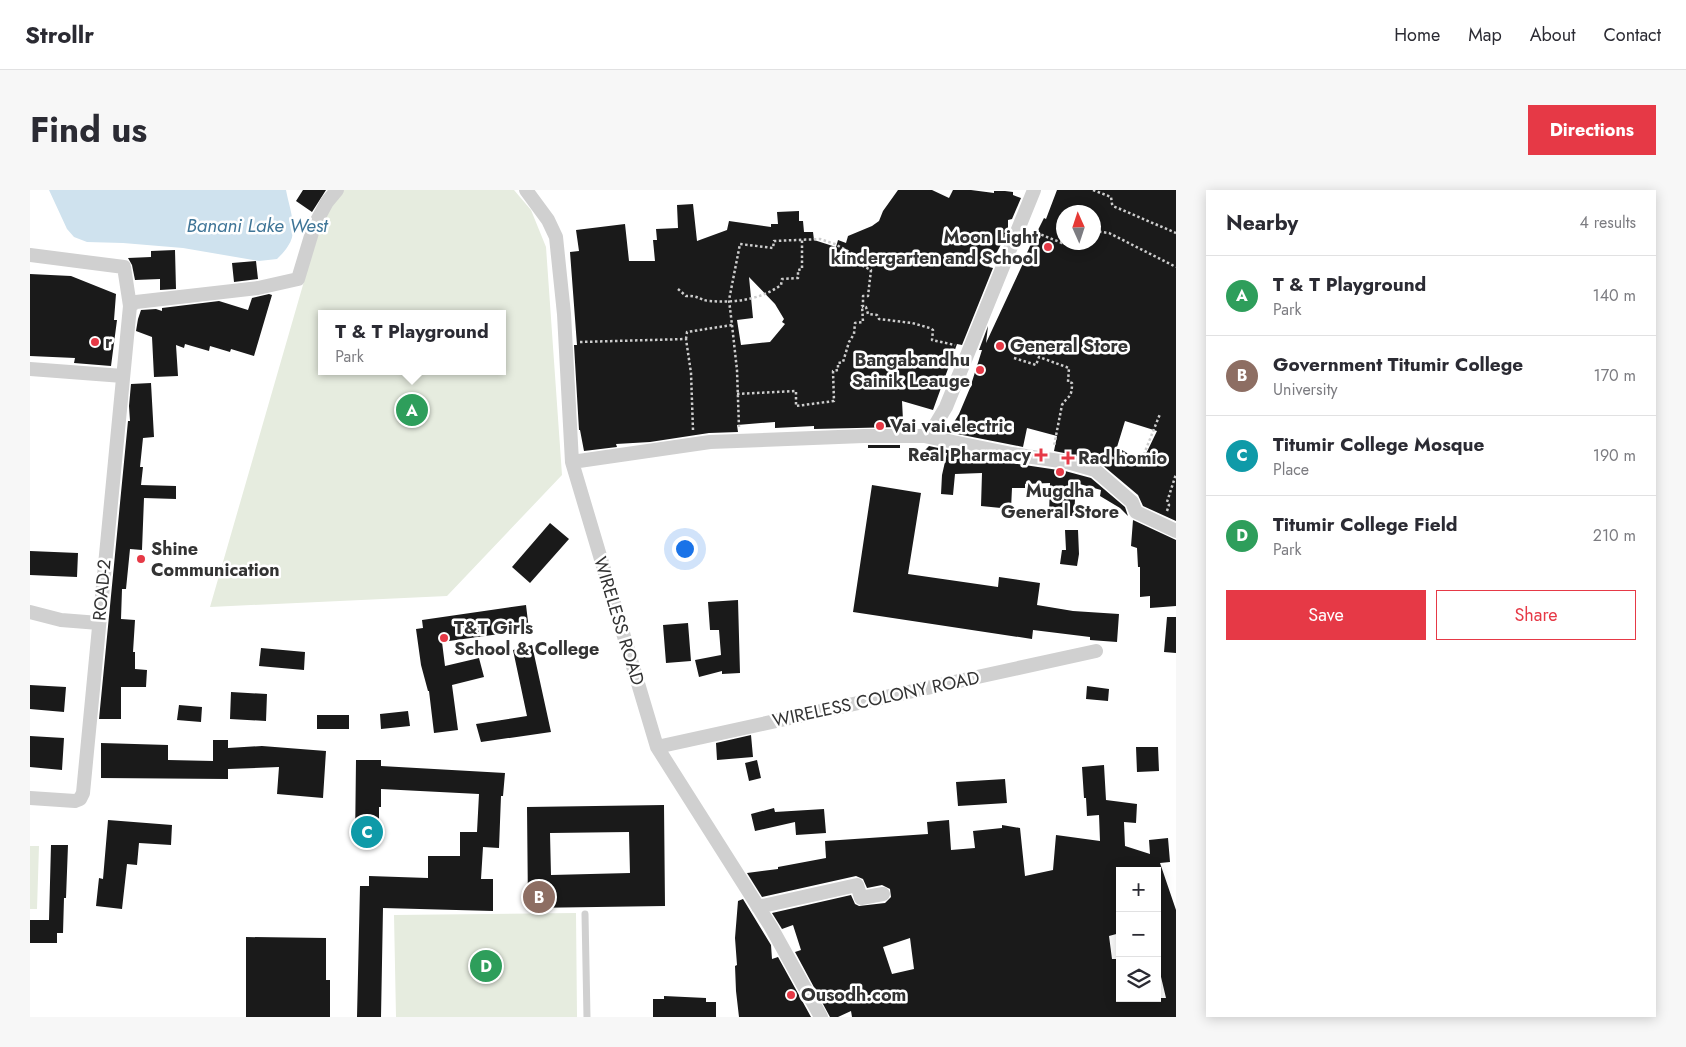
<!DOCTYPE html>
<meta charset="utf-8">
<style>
:root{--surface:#fff;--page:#f7f7f7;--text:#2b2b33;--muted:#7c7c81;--line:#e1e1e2;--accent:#e63946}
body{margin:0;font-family:Jost,sans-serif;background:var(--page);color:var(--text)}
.controls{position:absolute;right:15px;bottom:15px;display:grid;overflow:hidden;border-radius:0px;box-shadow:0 2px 12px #0003}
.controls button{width:45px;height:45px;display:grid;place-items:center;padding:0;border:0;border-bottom:1px solid var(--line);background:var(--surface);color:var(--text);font:25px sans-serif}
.compass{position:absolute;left:1026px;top:15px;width:45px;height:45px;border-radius:50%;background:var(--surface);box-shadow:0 2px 12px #0003;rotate:357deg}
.you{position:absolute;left:654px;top:358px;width:18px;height:18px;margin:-12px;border:4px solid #fff;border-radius:50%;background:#1a73e8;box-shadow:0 0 0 8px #1a73e833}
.badge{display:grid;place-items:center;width:32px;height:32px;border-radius:50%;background:var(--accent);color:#fff;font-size:16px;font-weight:700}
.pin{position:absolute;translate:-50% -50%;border:2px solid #fff;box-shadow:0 1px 5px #0006}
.popup{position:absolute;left:288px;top:120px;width:188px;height:65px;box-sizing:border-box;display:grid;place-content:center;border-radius:0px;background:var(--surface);filter:drop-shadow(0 1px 4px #0005);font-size:16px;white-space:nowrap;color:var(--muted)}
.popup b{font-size:19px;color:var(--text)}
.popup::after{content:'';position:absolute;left:50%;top:100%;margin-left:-10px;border:10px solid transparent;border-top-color:var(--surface)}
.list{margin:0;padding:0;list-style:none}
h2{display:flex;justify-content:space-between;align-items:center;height:65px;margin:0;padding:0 20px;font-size:21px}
h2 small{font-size:16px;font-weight:400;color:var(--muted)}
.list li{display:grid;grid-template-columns:32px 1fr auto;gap:15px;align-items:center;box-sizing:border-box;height:80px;padding:0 20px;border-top:1px solid var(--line)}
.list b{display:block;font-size:19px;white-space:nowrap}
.list p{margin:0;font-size:16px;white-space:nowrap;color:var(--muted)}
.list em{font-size:16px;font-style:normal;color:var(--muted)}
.actions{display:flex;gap:10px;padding:15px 20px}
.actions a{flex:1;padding:11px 0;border:1px solid var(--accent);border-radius:0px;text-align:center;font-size:18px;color:var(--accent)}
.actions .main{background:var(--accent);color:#fff}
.icon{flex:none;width:28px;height:28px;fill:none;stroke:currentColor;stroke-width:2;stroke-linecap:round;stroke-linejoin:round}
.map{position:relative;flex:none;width:1146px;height:827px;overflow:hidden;border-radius:0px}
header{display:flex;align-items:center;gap:30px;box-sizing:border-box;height:70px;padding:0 25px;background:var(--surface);border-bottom:1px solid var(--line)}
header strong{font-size:24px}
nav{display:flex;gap:28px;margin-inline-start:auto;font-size:18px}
.intro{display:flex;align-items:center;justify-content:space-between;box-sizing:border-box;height:120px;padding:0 30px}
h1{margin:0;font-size:35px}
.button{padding:12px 22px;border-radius:0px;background:var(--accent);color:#fff;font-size:18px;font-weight:700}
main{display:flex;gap:30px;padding:0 30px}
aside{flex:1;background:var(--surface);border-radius:0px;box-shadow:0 2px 12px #0003}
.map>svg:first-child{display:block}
.green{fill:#e6ecdf;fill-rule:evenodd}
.water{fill:#cfe2ee}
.building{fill:#1a1a1a;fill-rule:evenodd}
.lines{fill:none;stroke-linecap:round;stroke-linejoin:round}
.path{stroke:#cdcdcd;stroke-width:2.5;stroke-dasharray:2.5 2.5;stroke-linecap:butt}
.service{stroke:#d0d0d0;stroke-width:7}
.minor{stroke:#d0d0d0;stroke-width:14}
.poi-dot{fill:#e63946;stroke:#fff;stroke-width:2}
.labels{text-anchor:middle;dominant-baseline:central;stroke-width:5;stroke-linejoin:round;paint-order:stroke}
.poi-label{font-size:18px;font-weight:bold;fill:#333;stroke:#fff;text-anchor:start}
.street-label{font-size:18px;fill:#333;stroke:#fff}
.water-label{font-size:19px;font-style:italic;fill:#3f7597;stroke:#fff}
</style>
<header>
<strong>Strollr</strong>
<nav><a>Home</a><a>Map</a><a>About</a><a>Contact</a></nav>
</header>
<div class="intro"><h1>Find us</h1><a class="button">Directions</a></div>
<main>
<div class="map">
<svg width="1146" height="827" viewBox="0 0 1146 827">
<rect width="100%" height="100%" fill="#fff"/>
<!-- green -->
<path class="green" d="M 311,0 L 484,0 L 501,20 L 516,57 L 532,285 L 417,406 L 180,417 L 277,81 L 285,39 ZM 292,124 L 472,124 L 472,181 L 292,181 Z
M 0,656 L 9,656 L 7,719 L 0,719 Z
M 546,723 L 547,827 L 366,827 L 364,725 Z"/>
<!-- water -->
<path class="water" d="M 19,0 L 256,0 C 259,17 269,41 258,56 C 255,61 251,65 247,69 L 229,71 L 153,58 L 93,53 L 57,52 L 44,47 L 37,39 Z"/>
<!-- building -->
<path class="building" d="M 273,0 L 296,0 L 282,22 L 266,11 Z
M 868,0 L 902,0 L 919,8 L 923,0 L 941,0 L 964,3 L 964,1 L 975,1 L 983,2 L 983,5 L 991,8 L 982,29 L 978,30 L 978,39 L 976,39 L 976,45 L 959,77 L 963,78 L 932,155 L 927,154 L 903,220 L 872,211 L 873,230 L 869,230 L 869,237 L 784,239 L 784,236 L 745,238 L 745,232 L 707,235 L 708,242 L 679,243 L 620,252 L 586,254 L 587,257 L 554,261 L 550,240 L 549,240 L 544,155 L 547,155 L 540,62 L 549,61 L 546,40 L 595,34 L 599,71 L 625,71 L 623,50 L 627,50 L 626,39 L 648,38 L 647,15 L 663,14 L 667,51 L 697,40 L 699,31 L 741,37 L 741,34 L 748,34 L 747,22 L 769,21 L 769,31 L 773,31 L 774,42 L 783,42 L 784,50 L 806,57 L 808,50 L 816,53 L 818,46 L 842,36 L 849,31 L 853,21 ZM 719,87 L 745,114 L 754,129 L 752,132 L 755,134 L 740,152 L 711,155 L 707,130 L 723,128 Z
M 1027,0 L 1146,0 L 1146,331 L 1113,316 L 1108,305 L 1070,273 L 1039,264 L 1024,261 L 1027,246 L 997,238 L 993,257 L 912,241 L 917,236 L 921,237 L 929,224 L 940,198 L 952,160 L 949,160 L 958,136 L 956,153 L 996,67 L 995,67 L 1001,54 L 1014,28 L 1016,29 ZM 1034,22 L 1064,22 L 1064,52 L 1034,52 ZM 1095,231 L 1127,241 L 1112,272 L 1087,257 Z
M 145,60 L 146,99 L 130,100 L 130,89 L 105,90 L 102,75 L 98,68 L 121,67 L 121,61 Z
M 226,71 L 228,89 L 204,92 L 202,73 Z
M 0,84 L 41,86 L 86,104 L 84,130 L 87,130 L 81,176 L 44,173 L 45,168 L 0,166 Z
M 239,104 L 242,105 L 224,166 L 201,159 L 200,162 L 180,156 L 179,161 L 155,154 L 154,158 L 146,155 L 148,186 L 124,187 L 122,147 L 106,141 L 108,129 L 111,120 L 126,119 L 132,121 L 132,118 L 189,111 L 218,120 L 222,108 Z
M 121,193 L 124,247 L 113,248 L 110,277 L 113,277 L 111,295 L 146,296 L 146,309 L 114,308 L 112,360 L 100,359 L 96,399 L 92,399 L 91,429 L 105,430 L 103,462 L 105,462 L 105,479 L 117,480 L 116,497 L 91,497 L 91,529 L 69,529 L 98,231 L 100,231 L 99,216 L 101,194 Z
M 838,255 L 870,255 L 870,258 L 838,258 Z
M 899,256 L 980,273 L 1035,281 L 1061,288 L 1095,317 L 1098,326 L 1090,318 L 1070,306 L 1071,300 L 1046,293 L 1044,326 L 1019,325 L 1020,293 L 995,294 L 995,298 L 982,298 L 981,319 L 951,316 L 952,283 L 925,284 L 923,305 L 911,304 L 912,285 L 917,263 L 894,261 Z
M 842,295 L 891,303 L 878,384 L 968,397 L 969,387 L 1010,393 L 1007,415 L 1043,421 L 1089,424 L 1087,452 L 1060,450 L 1060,447 L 1003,440 L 1002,449 L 823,422 Z
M 1103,330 L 1146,350 L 1146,416 L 1120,418 L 1120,406 L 1110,407 L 1110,377 L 1108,377 L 1107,358 L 1101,356 Z
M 520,333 L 539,349 L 500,393 L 482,377 Z
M 1035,340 L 1048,340 L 1049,364 L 1047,376 L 1030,374 L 1032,360 L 1036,360 Z
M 0,361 L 48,363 L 47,387 L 0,385 Z
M 708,410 L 710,483 L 692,484 L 692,481 L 669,487 L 665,470 L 691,465 L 689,440 L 680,440 L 678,412 Z
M 496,415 L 499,440 L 412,452 L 415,476 L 449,468 L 454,487 L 422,495 L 428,540 L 404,543 L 399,501 L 398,501 L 391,475 L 386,439 L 393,438 L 392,430 Z
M 1137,427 L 1146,427 L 1146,463 L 1134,462 Z
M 658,433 L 661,471 L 636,473 L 633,435 Z
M 502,455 L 521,542 L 451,552 L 446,534 L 497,526 L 483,460 Z
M 231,458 L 275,462 L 274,480 L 229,476 Z
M 0,495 L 36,497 L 34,522 L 0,519 Z
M 1057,496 L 1079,499 L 1078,511 L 1056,509 Z
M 201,502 L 237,504 L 236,531 L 200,529 Z
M 149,515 L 172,517 L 171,532 L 147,530 Z
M 378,521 L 380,536 L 351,539 L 350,524 Z
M 287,525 L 319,525 L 319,539 L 287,539 Z
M 721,545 L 723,567 L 687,570 L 686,553 Z
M 0,546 L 34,548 L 32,580 L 0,577 Z
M 183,550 L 198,550 L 198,558 L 232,556 L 296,561 L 293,608 L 247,604 L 249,577 L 198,579 L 198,589 L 71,588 L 71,553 L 138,555 L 138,570 L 183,571 Z
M 1106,557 L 1128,557 L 1129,581 L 1107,582 Z
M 326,570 L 351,570 L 351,576 L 475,583 L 473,606 L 471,606 L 469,658 L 453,657 L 451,689 L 463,689 L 463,721 L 353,718 L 351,827 L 327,827 L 330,696 L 339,696 L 339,686 L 398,688 L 398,666 L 430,666 L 430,642 L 447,642 L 449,604 L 351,599 L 351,617 L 349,617 L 349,655 L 325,655 Z
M 727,570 L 731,588 L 719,591 L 715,573 Z
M 1074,575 L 1076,610 L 1107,614 L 1106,633 L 1094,632 L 1095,656 L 1120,664 L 1119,650 L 1138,648 L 1140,672 L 1130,673 L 1146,720 L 1146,827 L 822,827 L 821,821 L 808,827 L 800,827 L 765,762 L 771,760 L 763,735 L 752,739 L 742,723 L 821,705 L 825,714 L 829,716 L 855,713 L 861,707 L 860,699 L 852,695 L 837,698 L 833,689 L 826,686 L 732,707 L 717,683 L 748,679 L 748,677 L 796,668 L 795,651 L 898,644 L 897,632 L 919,630 L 921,660 L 945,658 L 943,641 L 972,638 L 972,635 L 990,638 L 995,686 L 1023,680 L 1026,645 L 1070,651 L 1069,625 L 1057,626 L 1056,608 L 1054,608 L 1052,577 ZM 1090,681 L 1127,681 L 1127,725 L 1131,741 L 1127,742 L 1127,770 L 1136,808 L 1090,808 L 1090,769 L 1082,769 L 1079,746 L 1090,743 ZM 880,748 L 884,779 L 862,784 L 853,757 Z
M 975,589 L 977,613 L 928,616 L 926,592 Z
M 634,615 L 635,716 L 498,718 L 497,617 ZM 599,642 L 600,683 L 521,685 L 520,643 Z
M 744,618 L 745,622 L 794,619 L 796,643 L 766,645 L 765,632 L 725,641 L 721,624 Z
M 78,630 L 142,635 L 141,655 L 109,653 L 107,675 L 97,674 L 92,719 L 66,716 L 69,688 L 73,689 Z
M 21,655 L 38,655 L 36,708 L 34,708 L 33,743 L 27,743 L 27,753 L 0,753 L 0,730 L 19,730 Z
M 713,709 L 741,755 L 742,769 L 748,767 L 781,827 L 709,827 L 706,801 L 705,776 L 707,775 L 705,748 L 708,711 Z
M 216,747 L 296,748 L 296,790 L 300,790 L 300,827 L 216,827 Z
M 634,806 L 676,808 L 676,812 L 686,812 L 686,827 L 623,827 L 623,809 L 634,809 Z"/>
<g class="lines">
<!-- path -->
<path class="path" d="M 1063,0 L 1081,7 L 1082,14 L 1083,16 L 1146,43
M 1002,41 L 1032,53 L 1034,52
M 1064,41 L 1079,43 L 1146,77
M 648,99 L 656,106 C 668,105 669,110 679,111 C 704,113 730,110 751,95 L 752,89 L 768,88 L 768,80 L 772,79 L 772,50
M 702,135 L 707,180 L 709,237
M 656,149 L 657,142 L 702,135 L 699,110 L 710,54 L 743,58 L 744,51 L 790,49 L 805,54 L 826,66 L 825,72 L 841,80 L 838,106 L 833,106 L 833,117 L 836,117 L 838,124 L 847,125 L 849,129 L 882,133 L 900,138 L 903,140 L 902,150 L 925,155
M 550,152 L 656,149 L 661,183 L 663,240
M 984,168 L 1006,175 L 1009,167 L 1039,178 L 1038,192 L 1042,193 C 1042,209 1038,205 1032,215 L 1024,256
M 707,204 L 766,201 L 766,216 L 804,211 L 803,181 L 808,180 L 808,173 L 813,172 L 819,152 L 824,144 L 825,133 L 833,132 L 832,115
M 1079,273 L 1088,261 L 1112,269 L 1130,224
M 1137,321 L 1139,315 L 1137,312 L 1146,284"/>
<!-- service -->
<path class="service" d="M 555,724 L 557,827"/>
<!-- minor -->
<path class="minor" d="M 496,0 L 518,30 L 526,47 L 534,124 L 542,272 L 627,557 L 741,737 L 791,827
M 0,65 L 94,77 L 100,116
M 0,179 L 93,186
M 894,246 L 982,264 L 1037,272 L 1065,280 L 1102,312 L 1106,322 L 1146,341
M 542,272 L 680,252 L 834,246 L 894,246 L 904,237 L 916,217 L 1004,0
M 0,422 L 31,430 L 69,433
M 627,557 L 1066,461
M 0,608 L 45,611 L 50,609 L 53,603 L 100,116 L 106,112 L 228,98 L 268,89 L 284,36 L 297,12 L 307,0
M 728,717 L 827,695 L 831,708 L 853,704"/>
</g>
<!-- markers -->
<g class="poi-dot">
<circle cx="1018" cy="57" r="5"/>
<circle cx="65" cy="152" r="5"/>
<circle cx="970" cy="156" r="5"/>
<circle cx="950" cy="180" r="5"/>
<circle cx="850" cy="236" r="5"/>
<path d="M1008.5 257.5h5v5h5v5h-5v5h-5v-5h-5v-5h5z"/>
<path d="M1035.5 260.5h5v5h5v5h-5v5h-5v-5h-5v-5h5z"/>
<circle cx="1030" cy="282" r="5"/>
<circle cx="111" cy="369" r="5"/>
<circle cx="414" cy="448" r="5"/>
<circle cx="761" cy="805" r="5"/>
</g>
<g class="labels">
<!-- poi labels -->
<g class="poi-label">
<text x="1008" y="47" text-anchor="end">Moon Light<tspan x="1008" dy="21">kindergarten and School</tspan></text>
<text x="75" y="152">r</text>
<text x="980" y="156">General Store</text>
<text x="940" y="170" text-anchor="end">Bangabandhu<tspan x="940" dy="21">Sainik Leauge</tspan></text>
<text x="860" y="236">Vai vai electric</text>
<text x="1001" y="265" text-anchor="end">Real Pharmacy</text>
<text x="1048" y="268">Rad homio</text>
<text x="1030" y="301" text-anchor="middle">Mugdha<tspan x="1030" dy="21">General Store</tspan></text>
<text x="121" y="359">Shine<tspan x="121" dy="21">Communication</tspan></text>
<text x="424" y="438">T&amp;T Girls<tspan x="424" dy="21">School &amp; College</tspan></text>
<text x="771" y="805">Ousodh.com</text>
</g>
<!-- street labels -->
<g class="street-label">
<text transform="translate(72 400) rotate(-85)">ROAD-2</text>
<text transform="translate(589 431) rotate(73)">WIRELESS ROAD</text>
<text transform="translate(846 509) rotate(-12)">WIRELESS COLONY ROAD</text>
</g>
<!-- water labels -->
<g class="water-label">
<text x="227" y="35">Banani Lake West</text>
</g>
</g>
</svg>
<div class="controls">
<button>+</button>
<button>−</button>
<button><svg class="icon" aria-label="layers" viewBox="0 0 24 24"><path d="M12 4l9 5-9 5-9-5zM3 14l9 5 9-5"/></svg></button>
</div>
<svg class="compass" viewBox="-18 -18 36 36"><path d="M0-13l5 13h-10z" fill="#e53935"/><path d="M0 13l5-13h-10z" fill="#7c7c81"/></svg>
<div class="you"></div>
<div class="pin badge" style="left:382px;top:220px;background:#2e9e5b">A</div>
<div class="popup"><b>T &amp; T Playground</b>Park</div>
<div class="pin badge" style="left:509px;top:707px;background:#8d6e63">B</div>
<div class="pin badge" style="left:337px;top:642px;background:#0f9aa8">C</div>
<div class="pin badge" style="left:456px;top:776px;background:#2e9e5b">D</div>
</div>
<aside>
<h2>Nearby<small>4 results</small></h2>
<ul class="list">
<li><span class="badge" style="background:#2e9e5b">A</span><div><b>T &amp; T Playground</b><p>Park</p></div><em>140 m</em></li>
<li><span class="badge" style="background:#8d6e63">B</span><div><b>Government Titumir College</b><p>University</p></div><em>170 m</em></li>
<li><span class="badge" style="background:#0f9aa8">C</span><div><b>Titumir College Mosque</b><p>Place</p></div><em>190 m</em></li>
<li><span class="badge" style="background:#2e9e5b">D</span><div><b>Titumir College Field</b><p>Park</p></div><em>210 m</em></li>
</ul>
<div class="actions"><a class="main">Save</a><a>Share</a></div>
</aside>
</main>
